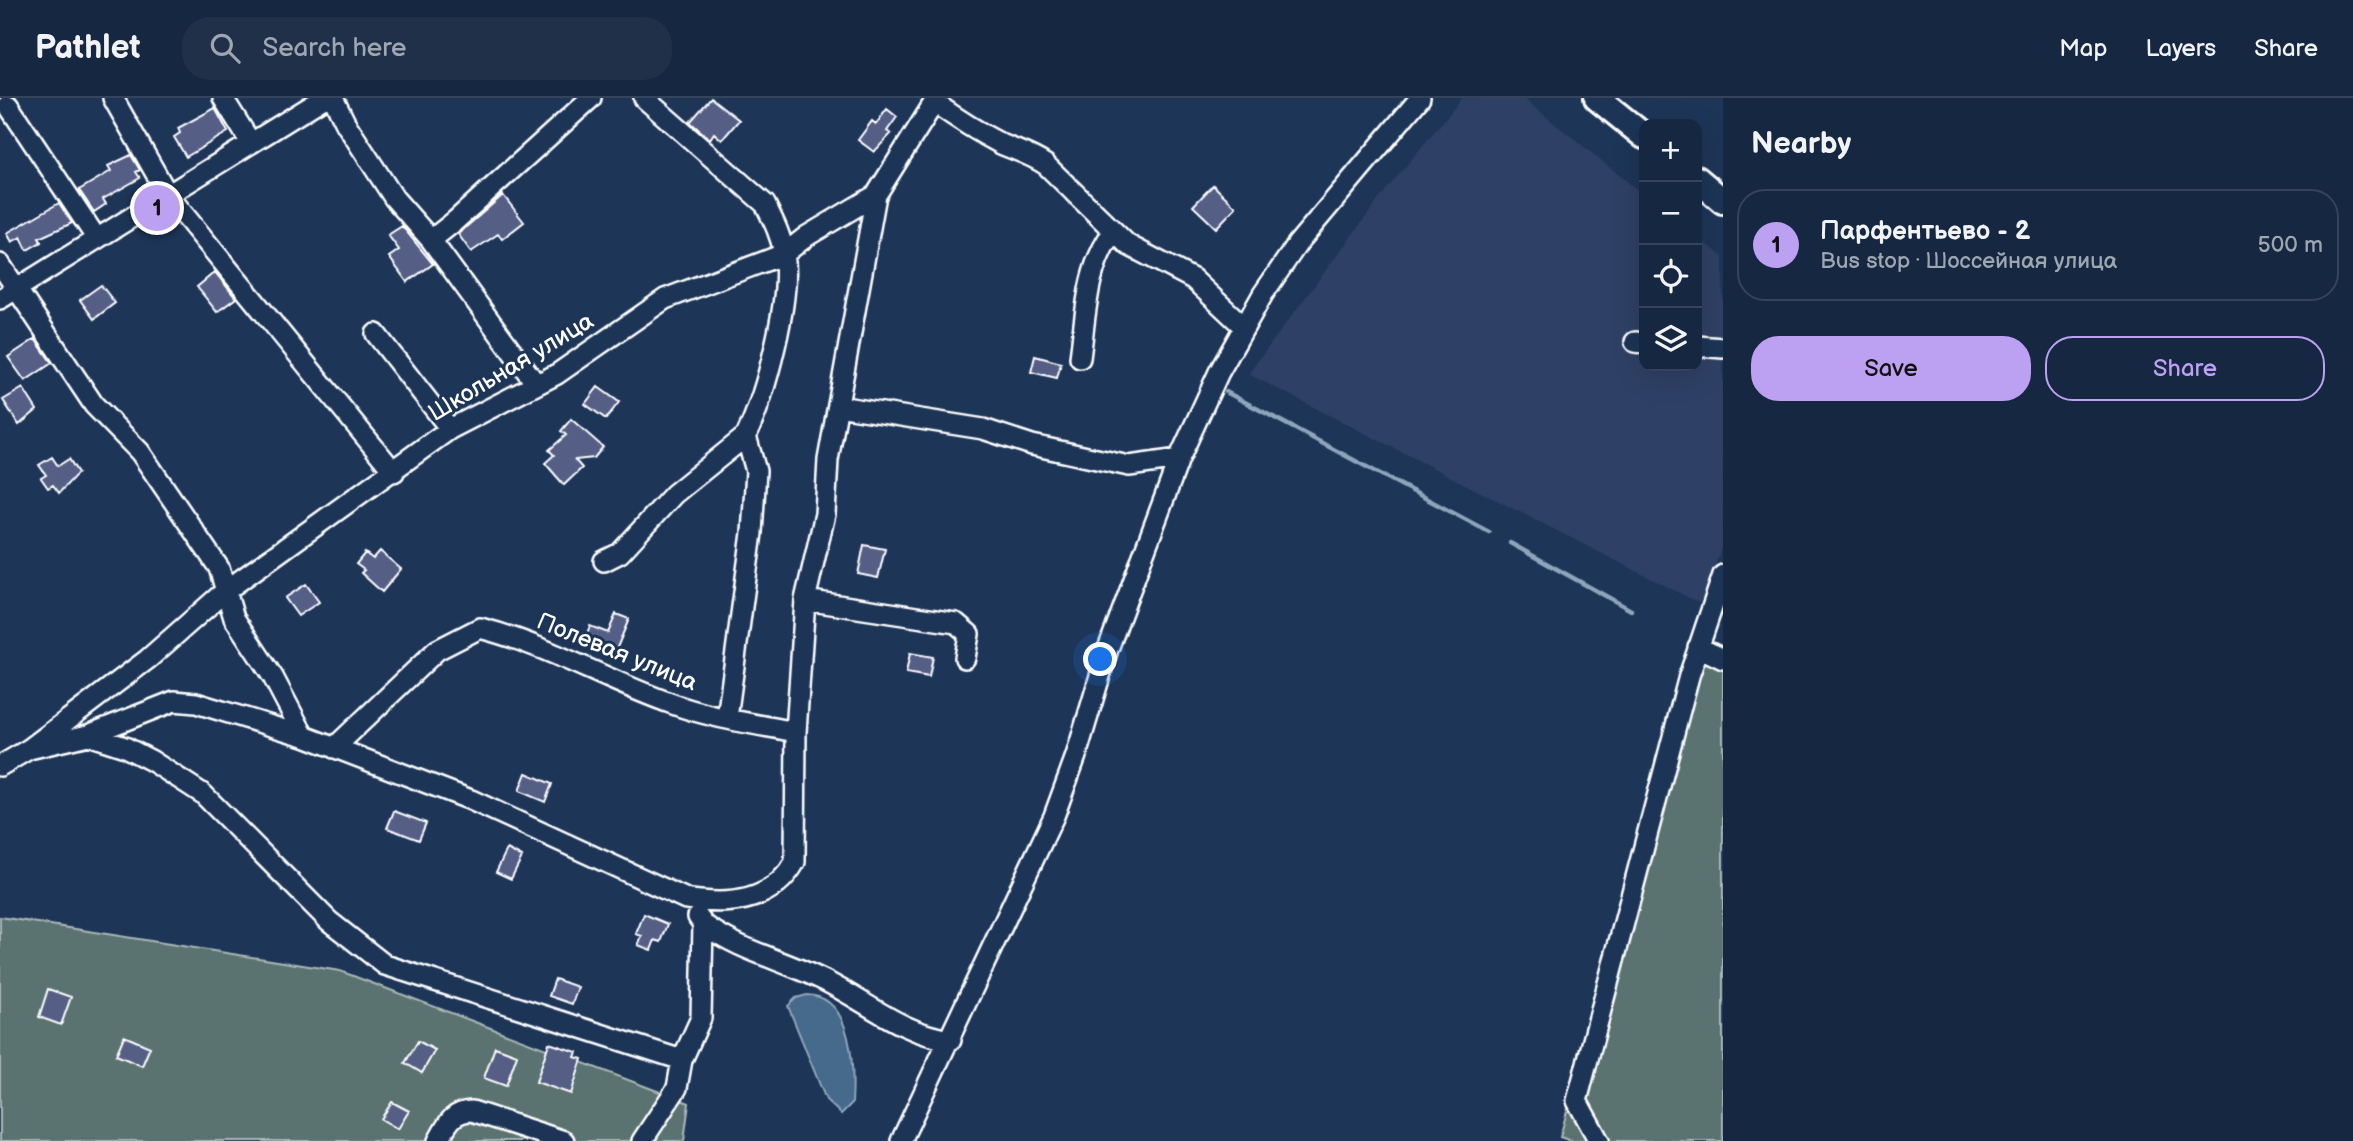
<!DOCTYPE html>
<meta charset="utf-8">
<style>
:root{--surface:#162841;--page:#1f3048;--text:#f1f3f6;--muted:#9ea6b1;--line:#35445a;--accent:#bca0f2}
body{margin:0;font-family:"Balsamiq Sans",sans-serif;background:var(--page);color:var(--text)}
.controls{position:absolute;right:21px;top:21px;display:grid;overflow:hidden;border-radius:14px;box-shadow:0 7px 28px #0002}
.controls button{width:63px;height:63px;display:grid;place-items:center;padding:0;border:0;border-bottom:2px solid var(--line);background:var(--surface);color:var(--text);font:35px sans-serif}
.you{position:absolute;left:1101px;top:562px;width:24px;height:24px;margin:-18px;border:5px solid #fff;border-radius:50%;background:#1a73e8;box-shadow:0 0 0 10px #1a73e833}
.badge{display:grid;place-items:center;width:46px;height:46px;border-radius:50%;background:var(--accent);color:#111;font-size:23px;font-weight:700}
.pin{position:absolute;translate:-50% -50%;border:4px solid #fff;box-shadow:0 2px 7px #0006}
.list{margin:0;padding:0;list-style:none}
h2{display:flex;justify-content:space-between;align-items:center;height:91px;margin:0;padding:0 28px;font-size:30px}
h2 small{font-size:23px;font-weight:400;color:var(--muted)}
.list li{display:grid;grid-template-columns:46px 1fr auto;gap:21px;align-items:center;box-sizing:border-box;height:112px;margin:0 14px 14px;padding:0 14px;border:2px solid var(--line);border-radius:28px}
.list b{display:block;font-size:26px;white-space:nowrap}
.list p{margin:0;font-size:23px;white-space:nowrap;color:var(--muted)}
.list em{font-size:23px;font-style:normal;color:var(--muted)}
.actions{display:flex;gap:14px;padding:21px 28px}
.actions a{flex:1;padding:16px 0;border:2px solid var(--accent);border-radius:28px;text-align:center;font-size:24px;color:var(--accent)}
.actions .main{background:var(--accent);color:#111}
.icon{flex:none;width:38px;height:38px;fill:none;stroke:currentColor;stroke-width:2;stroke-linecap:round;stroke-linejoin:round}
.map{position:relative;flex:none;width:1723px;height:1043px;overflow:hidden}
header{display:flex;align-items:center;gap:42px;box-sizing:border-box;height:98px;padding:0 35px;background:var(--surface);border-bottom:2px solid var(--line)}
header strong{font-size:33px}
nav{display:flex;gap:38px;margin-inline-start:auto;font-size:24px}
.search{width:490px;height:63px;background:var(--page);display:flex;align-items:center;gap:18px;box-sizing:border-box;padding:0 24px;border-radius:28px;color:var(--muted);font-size:26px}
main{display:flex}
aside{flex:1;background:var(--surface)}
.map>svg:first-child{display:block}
.built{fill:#2e4165}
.green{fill:#5a7370;stroke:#acb9b8;stroke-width:2}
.water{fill:#456a8c;stroke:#8fa6ba;stroke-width:2}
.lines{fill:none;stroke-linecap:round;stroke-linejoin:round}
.stream{stroke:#8fa6ba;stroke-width:4.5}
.building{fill:#555e85;stroke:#fff;stroke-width:2}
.minor-casing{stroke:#fff;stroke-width:24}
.major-casing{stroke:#fff;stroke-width:30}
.minor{stroke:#1d3557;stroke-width:19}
.major{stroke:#1d3557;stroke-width:24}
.labels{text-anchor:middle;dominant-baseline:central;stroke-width:6;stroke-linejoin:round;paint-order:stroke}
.street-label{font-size:24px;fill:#fff;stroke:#1d3557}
</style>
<header>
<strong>Pathlet</strong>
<div class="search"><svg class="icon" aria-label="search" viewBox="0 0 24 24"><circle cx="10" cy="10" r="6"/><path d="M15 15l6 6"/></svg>Search here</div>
<nav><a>Map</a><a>Layers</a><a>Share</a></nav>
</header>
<main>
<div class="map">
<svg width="1723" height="1043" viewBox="0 0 1723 1043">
<rect width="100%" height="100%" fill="#1d3557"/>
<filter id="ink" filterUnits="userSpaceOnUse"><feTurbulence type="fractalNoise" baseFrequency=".0143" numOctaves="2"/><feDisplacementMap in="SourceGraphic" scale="14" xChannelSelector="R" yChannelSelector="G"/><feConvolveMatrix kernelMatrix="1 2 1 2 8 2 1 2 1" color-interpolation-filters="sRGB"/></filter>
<g filter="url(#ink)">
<!-- built -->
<path class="built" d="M 1462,0 L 1523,0 L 1644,97 L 1644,268 L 1697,268 L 1697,138 L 1723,159 L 1723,446 L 1701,506 L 1248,276 L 1386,92 Z"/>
<!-- green -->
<path class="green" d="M 1691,539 L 1723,559 L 1723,1043 L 1572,1043 L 1560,1039 L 1659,674 Z
M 0,819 L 340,873 L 689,1005 L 684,1043 L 0,1043 Z"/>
<!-- water -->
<path class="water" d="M 807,897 C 854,898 854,972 852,1005 L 841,1016 L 826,1002 L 788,908 L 796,900 Z"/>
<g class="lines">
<!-- stream -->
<path class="stream" d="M 1226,294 L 1489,434
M 1510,445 L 1631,512"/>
</g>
<!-- building -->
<path class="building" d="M 711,0 L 739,22 L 722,42 L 714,35 L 710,41 L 690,24 Z
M 215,10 L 228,34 L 186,59 L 174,39 L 180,35 L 178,30 Z
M 887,11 L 897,19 L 887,33 L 891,36 L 874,54 L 858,42 L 872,23 L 876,26 Z
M 131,57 L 140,72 L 136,74 L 140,80 L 103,101 L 106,106 L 94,114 L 79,92 L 111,73 L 108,68 Z
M 1213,87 L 1236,109 L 1216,130 L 1193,108 Z
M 503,97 L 524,124 L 502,141 L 498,136 L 471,154 L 458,136 Z
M 59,105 L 72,125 L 39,140 L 41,144 L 27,152 L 21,139 L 12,144 L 7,135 Z
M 402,128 L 433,166 L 407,184 L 389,159 L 399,152 L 388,137 Z
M 215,174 L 236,200 L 217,214 L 197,189 Z
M 101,187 L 115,205 L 94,221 L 80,202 Z
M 35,241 L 52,265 L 25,283 L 8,259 Z
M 1035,258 L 1061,265 L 1057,280 L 1031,274 Z
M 598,289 L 619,304 L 606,321 L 585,306 Z
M 23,290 L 37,312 L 19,327 L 3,302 Z
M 571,321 L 603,349 L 594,360 L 575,362 L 582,370 L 564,387 L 545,365 L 554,357 L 549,352 L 566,337 L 561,333 Z
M 52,359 L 58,368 L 69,361 L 78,375 L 59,395 L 53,387 L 48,390 L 41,380 L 46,377 L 39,367 Z
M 864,447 L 885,451 L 878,480 L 858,476 Z
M 380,453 L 401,471 L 382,494 L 361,475 L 364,472 L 356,466 L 365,455 L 373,461 Z
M 306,486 L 319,504 L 298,518 L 285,500 Z
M 616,516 L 629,521 L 614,557 L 583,545 L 590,528 L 608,535 Z
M 910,555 L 933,559 L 929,579 L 906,575 Z
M 526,675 L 552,686 L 545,704 L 519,693 Z
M 394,713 L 426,725 L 419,742 L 387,730 Z
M 507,751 L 522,759 L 511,781 L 496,774 Z
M 644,816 L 668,826 L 661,844 L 655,842 L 651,852 L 638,847 L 642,838 L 636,836 Z
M 555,881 L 578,889 L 572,906 L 549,898 Z
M 48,891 L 71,899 L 61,927 L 39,919 Z
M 124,938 L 150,949 L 142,968 L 116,957 Z
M 418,943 L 435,952 L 422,975 L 405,965 Z
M 549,945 L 577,954 L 575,959 L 582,961 L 571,996 L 536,984 Z
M 495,949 L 517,957 L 506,988 L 484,980 Z
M 392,1004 L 409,1013 L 398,1031 L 381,1021 Z"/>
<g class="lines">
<defs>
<path id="minor" d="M 113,0 L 168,97 L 394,374
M 223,0 L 251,45
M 333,0 L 346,26 L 394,100 L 431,142 L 536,286
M 644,0 L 765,106 C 773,122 781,137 784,156 C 792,199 765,298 746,338 L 756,373 L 752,435 L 727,620
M 935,5 C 956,20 978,34 1001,46 C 1017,53 1032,57 1046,67 L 1128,147 L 1193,181 L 1244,229
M 8,7 L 97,141
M 431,142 L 455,123 L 591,0
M 0,166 L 94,307 L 140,354 L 219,470 L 234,520 L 273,579 L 304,638 L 471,702 L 686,801 C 728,808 772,805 795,764 L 796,634 L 805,502 L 825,416 L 828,362 L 876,97 L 937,0
M 0,201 L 324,0
M 376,236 L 450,331
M 1635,244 L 1644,245
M 1697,248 L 1723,250
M 1080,260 C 1086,217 1086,169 1113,134
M 838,308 L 983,331 L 1032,347 L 1129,368 L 1179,361
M 604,463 L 620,455 L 674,396 L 746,338
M 805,502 L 956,525 L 969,536 L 965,560
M 1698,549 L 1723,561
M 88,637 L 125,649 L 152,663 L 203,696 L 329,823 L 385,867 L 682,962
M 334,650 L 437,552 L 480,530 C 547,547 605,582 670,605 C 710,620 755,626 796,634
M 29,651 L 148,561 L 224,494 L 450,331 L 557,276 L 665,201 L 784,156 L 807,138 L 876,97
M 0,668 L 29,651 L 88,637 L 174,603 L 196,605 L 304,638
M 703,826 C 742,854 784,862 825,883 C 869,905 901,935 951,942
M 438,1043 C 447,1027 452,1013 472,1013 L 564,1043
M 642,1043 L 677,990 L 682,962 L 701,920 L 703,826 L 698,819
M 901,1043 L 1054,718 L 1076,658 L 1108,551 L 1179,361 L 1219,274 L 1263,196 L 1298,145 L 1420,0
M 1599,1043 L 1577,1003 L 1689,578 L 1723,477"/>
<path id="major" d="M 1597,0 L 1644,38
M 1697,81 L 1723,103"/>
</defs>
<!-- minor casing -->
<use href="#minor" class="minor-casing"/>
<!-- major casing -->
<use href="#major" class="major-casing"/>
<!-- minor -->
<use href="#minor" class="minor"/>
<!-- major -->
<use href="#major" class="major"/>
</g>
</g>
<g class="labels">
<!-- street labels -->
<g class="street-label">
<text transform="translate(511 269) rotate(-31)">Школьная улица</text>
<text transform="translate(617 554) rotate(22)">Полевая улица</text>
</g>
</g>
</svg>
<div class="controls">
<button>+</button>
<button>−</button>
<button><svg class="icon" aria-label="locate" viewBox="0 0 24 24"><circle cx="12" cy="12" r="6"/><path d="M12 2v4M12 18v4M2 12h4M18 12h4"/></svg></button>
<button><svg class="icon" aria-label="layers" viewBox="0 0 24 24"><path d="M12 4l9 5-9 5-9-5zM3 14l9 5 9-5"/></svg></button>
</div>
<div class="you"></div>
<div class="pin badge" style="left:157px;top:110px">1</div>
</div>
<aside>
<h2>Nearby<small></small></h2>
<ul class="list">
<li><span class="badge">1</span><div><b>Парфентьево - 2</b><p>Bus stop · Шоссейная улица</p></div><em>500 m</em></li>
</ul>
<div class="actions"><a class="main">Save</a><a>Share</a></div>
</aside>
</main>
